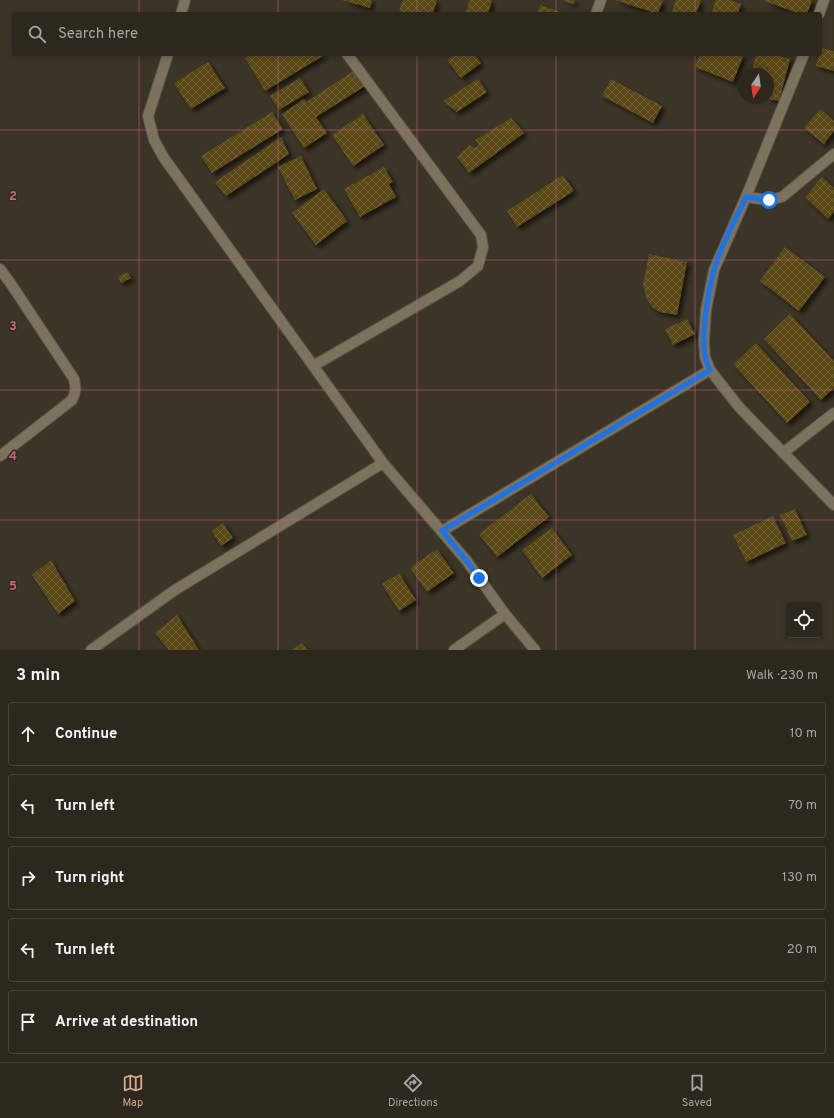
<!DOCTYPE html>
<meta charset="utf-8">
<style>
:root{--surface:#2c281d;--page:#38342a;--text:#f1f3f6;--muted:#a6a6a4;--line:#48443b;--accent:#d6ab8b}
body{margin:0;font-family:Overpass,sans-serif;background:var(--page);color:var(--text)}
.controls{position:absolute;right:12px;bottom:12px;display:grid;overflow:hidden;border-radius:4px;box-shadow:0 2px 6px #0003}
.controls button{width:36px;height:36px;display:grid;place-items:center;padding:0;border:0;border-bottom:1px solid var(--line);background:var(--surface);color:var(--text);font:20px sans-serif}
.compass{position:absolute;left:738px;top:68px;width:36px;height:36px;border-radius:50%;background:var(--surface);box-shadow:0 2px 6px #0003;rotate:193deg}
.stop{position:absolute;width:12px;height:12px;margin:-9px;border:3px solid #1a73e8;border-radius:50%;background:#fff}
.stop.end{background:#1a73e8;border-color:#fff;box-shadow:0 1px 4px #0008}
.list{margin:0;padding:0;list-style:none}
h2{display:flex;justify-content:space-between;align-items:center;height:52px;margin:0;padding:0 16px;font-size:17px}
h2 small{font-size:13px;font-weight:400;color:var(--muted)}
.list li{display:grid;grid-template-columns:26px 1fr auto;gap:12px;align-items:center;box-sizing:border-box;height:64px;margin:0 8px 8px;padding:0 8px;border:1px solid var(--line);border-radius:4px}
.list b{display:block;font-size:15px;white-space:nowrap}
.list em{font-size:13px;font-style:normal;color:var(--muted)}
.icon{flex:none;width:22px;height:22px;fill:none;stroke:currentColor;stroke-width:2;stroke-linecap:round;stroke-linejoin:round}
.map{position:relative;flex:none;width:834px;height:650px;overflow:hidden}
.search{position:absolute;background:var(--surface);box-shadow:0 2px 6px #0003;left:12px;right:12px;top:12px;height:44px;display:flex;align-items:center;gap:10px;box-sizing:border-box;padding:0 14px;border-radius:4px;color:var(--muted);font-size:15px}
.sheet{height:412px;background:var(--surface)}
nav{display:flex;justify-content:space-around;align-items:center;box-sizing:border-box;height:56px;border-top:1px solid var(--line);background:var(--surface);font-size:11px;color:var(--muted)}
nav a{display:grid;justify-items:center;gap:2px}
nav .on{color:var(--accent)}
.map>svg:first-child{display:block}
.building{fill:url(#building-cross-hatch);filter:url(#shadow)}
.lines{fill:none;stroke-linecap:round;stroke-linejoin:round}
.minor-casing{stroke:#595446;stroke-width:12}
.minor{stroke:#7c735e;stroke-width:10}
.route{stroke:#1a73e8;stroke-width:5}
.grid{fill:none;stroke:#ce5e86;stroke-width:1;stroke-opacity:0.55}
.grid-label{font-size:13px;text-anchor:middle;font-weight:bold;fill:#ce5e86;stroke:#312b1d;stroke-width:3;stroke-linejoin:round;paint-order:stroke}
</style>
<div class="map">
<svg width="834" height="650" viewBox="0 0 834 650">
<defs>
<pattern id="building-cross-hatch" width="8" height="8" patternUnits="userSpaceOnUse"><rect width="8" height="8" fill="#5a4612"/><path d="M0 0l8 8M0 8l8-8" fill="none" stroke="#726034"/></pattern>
<filter id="shadow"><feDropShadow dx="3.5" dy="3.5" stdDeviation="2" flood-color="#0009"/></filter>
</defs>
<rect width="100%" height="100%" fill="#3b3527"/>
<!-- building -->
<path class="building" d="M 342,0 L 372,0 L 370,8 Z
M 403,0 L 437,0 L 433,14 L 409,14 L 399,11 Z
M 470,0 L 492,0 L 488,14 L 465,14 Z
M 561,0 L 575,0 L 573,4 Z
M 615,0 L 663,0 L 658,14 Z
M 676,0 L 701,0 L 696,14 L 671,14 Z
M 716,0 L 729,0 L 741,4 L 738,14 L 711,14 Z
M 762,0 L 812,0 L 807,14 L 800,14 Z
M 540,5 L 567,14 L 537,14 Z
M 821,48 L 834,51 L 834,71 L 816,66 Z
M 253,54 L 326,54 L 265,91 L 245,58 Z
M 455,54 L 474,54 L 481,63 L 461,78 L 447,60 Z
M 700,54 L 744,54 L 733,82 L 695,67 Z
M 756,54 L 773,54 L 790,59 L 779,101 L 768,99 L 768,74 L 751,74 Z
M 208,62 L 225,88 L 191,109 L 174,83 Z
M 355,70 L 365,86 L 316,117 L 327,133 L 304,148 L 282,114 L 304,99 L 306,102 Z
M 300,78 L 309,92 L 279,110 L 270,96 Z
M 478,79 L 487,92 L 457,112 L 443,101 Z
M 611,79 L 662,106 L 653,123 L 602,96 Z
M 820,109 L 834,121 L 834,131 L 824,144 L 804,128 Z
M 272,112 L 283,129 L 212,173 L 201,156 Z
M 363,114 L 384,145 L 353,166 L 332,135 Z
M 511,118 L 524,133 L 469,173 L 457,157 L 470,145 L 475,148 L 479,145 L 475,140 Z
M 281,137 L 289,154 L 226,196 L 215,182 Z
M 301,156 L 317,189 L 295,200 L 278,167 Z
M 384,167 L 393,182 L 389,184 L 396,197 L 360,217 L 344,189 Z
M 563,175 L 574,191 L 517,227 L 507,211 Z
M 822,177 L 834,188 L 834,212 L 828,219 L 805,197 Z
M 324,189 L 347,221 L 316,245 L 292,213 Z
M 785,247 L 825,277 L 799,311 L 760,281 Z
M 649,254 L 687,262 L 677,315 L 660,312 L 653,308 L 647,300 L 643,285 Z
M 127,272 L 131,278 L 121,283 L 118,277 Z
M 790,314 L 834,361 L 834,388 L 821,400 L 764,339 Z
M 687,319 L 695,334 L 673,345 L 665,329 Z
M 756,343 L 810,402 L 787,423 L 733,364 Z
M 531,494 L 549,517 L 497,557 L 479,534 Z
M 795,509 L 807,535 L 792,541 L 780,515 Z
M 773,516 L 786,543 L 746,562 L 733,535 Z
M 223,523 L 233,538 L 221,546 L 212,531 Z
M 552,528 L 572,555 L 542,578 L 522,550 Z
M 437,549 L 454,573 L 427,592 L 410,568 Z
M 51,560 L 75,601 L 58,614 L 32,575 Z
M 399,573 L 416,600 L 399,611 L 382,584 Z
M 177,615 L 199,650 L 169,650 L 155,633 Z
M 302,643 L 308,650 L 292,650 Z"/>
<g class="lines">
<defs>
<path id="minor" d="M 181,14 L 185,0
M 596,14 L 601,0
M 819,14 L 824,0
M 168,54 L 148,116 L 154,140 L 164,158 L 383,463 L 466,560 L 505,614 L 535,650
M 804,54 L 746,197 L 714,270 L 706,310 L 704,341 L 705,357 L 710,370 L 739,407 L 834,505
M 746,197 L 769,200 L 782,197 L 834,154
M 0,269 L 11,284 L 74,379 C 76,388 76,392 72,400 L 0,456
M 313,366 L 460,281 L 478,266 L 483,247 L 481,235 L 347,54
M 783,453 L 834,413
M 442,531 L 710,370
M 91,650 L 175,590 L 383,463
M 454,650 L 505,614"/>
</defs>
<!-- minor casing -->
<use href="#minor" class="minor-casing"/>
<!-- minor -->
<use href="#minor" class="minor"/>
</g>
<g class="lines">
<!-- route -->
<path class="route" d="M 479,578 L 466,560 L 442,531 L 710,370 C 708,366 706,361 705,356 C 701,335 708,291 714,270 C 721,245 735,221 746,197 L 769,200"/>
</g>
<!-- grid -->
<path class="grid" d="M 139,0 L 139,14M 278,0 L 278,14M 417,0 L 417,14M 556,0 L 556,14M 695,0 L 695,14M 139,54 L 139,650M 278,54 L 278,650M 417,54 L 417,650M 556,54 L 556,650M 695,54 L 695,650M 0,130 L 834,130M 0,260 L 834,260M 0,390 L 834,390M 0,520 L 834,520"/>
<g class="grid-label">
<text x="13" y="200">2</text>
<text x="13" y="330">3</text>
<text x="13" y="460">4</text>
<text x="13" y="590">5</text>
</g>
</svg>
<div class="controls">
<button><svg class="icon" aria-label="locate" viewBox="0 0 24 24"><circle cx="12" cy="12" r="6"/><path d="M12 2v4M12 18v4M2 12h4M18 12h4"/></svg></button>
</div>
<svg class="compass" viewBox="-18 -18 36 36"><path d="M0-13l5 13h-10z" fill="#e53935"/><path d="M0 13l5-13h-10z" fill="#a6a6a4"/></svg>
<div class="stop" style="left:769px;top:200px"></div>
<div class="stop end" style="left:479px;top:578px"></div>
<div class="search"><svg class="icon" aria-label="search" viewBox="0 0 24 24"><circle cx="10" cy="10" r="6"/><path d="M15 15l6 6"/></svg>Search here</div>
</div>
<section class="sheet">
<h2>3 min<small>Walk · 230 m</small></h2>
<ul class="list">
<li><svg class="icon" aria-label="ahead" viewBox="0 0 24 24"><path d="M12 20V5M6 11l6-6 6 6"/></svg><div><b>Continue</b></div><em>10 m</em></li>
<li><svg class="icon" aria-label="left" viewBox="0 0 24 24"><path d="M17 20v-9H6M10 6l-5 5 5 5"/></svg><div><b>Turn left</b></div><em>70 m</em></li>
<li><svg class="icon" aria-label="right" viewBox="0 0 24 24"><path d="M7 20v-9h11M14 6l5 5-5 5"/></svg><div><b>Turn right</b></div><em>130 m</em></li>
<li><svg class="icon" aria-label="left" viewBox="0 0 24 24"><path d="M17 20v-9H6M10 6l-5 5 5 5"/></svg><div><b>Turn left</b></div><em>20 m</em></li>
<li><svg class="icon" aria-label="arrive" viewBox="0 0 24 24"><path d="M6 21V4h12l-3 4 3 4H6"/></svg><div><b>Arrive at destination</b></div></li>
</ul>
</section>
<nav>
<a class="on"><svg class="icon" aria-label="map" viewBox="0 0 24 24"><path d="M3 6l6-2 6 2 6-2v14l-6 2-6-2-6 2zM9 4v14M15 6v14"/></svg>Map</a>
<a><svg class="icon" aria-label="directions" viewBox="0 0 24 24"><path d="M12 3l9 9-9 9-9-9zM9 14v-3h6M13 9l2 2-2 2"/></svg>Directions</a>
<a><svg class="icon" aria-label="saved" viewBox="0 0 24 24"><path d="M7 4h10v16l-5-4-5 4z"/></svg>Saved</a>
</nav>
